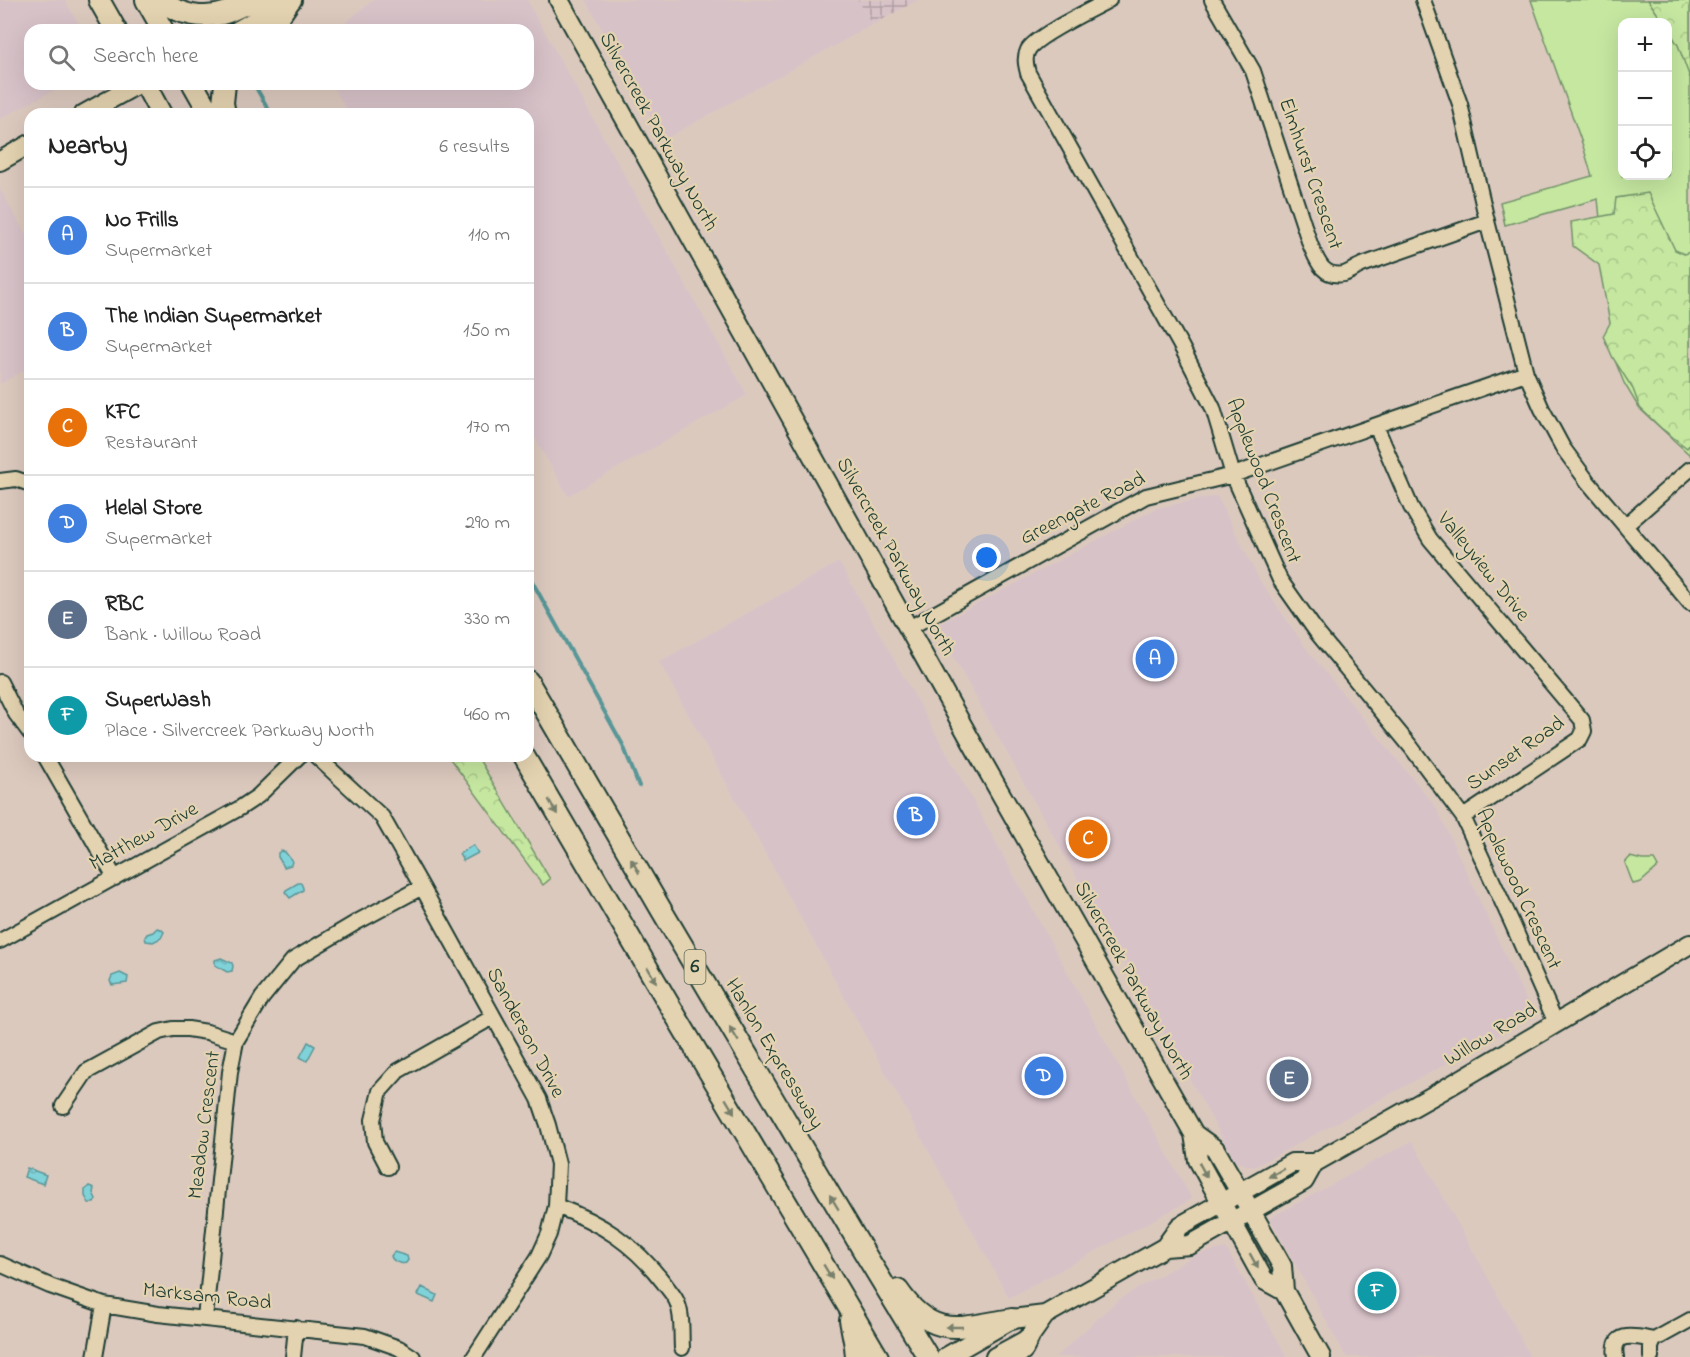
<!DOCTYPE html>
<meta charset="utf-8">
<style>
:root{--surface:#fff;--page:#f2f2f2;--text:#222;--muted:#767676;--line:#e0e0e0;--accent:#7c3aed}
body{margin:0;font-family:"Indie Flower",sans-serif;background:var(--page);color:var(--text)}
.controls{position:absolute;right:18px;top:18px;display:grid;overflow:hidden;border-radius:12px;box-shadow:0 6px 24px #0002}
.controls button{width:54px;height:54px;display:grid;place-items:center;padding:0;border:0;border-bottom:2px solid var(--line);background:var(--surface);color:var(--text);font:30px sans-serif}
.you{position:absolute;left:987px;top:558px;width:21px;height:21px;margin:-15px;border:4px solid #fff;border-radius:50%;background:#1a73e8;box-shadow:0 0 0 9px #1a73e833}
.badge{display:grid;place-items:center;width:39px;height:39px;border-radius:50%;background:var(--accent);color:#fff;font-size:20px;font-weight:700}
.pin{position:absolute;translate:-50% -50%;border:3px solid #fff;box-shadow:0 2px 6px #0006}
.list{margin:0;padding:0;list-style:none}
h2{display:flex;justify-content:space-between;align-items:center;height:78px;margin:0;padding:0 24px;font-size:26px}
h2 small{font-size:20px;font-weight:400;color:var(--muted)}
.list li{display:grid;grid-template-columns:39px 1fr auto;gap:18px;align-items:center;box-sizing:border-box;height:96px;padding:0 24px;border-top:2px solid var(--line)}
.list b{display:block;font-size:22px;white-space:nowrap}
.list p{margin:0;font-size:20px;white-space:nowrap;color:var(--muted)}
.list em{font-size:20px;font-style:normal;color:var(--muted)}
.icon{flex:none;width:33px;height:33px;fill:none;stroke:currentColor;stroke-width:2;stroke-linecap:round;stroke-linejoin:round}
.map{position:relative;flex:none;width:1690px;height:1357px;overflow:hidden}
.search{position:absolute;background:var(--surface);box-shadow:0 6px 24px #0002;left:24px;top:24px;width:510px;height:66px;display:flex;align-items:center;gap:15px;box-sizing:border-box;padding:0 21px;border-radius:18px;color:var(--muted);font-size:22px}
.panel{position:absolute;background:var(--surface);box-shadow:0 6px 24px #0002;left:24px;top:108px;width:510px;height:654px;border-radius:18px}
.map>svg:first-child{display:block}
.built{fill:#d7c2c8}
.industrial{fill:url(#industrial-grid)}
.green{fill:#c5e7a0;stroke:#72926a;stroke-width:1.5;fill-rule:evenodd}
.forest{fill:url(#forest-crowns);stroke:#72926a;stroke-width:1.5}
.water{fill:url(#water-ripples);stroke:#599697;stroke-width:1.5}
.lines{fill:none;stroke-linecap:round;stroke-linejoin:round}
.stream{stroke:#599697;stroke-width:4}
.minor-casing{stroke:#1f3d34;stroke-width:18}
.major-casing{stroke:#1f3d34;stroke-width:22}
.highway-casing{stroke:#1f3d34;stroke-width:24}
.minor{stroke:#e4d3b0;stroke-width:14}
.major{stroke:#e4d3b0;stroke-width:18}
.highway{stroke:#e4d3b0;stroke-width:20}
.oneway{fill:#78806c}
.labels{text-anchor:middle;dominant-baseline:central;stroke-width:4.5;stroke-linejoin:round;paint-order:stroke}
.shield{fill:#e4d3b0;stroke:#5a6a59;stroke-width:1.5}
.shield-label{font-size:20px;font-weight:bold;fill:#1f3d34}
.street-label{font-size:21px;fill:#1f3d34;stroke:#e4d3b0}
</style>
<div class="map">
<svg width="1690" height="1357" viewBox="0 0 1690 1357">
<defs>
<pattern id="industrial-grid" width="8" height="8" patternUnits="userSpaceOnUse" patternTransform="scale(1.5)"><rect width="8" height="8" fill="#d7c2c8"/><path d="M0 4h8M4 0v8" fill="none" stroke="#ae9fa3"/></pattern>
<pattern id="forest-crowns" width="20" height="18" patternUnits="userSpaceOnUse" patternTransform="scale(1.5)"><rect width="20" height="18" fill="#c5e7a0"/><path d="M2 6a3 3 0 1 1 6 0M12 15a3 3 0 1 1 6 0" fill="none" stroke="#a9c78a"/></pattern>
<pattern id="water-ripples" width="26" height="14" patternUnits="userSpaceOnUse" patternTransform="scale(1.5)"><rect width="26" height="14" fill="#80d2d9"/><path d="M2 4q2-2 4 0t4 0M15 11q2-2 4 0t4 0" fill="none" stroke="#6eb5bb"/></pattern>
</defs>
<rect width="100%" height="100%" fill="#dcc9be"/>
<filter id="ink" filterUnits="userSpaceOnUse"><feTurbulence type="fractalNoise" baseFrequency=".0167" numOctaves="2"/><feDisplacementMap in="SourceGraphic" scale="12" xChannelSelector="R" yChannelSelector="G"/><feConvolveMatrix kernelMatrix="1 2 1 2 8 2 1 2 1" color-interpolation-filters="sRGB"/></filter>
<g filter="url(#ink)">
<!-- built -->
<path class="built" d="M 0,0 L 65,0 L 82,30 L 30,30 L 30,84 L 65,84 L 0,119 Z
M 373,0 L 527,0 L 747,395 L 568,496 L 528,426 L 528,114 L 349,114 L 332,84 L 528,84 L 528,30 L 337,30 Z
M 586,0 L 858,0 L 872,25 L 663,140 Z
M 0,189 L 30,242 L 30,367 L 0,384 Z
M 1217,496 L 1260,581 L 1308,651 L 1436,807 L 1534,1017 L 1254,1167 L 1236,1162 L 936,626 L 1157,508 Z
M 839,562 L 949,757 L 1192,1199 L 1009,1298 L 768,858 L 659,662 Z
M 1412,1141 L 1512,1321 L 1530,1357 L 1346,1357 L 1270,1218 Z
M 1226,1248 L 1287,1357 L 1056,1357 L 1118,1300 L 1195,1255 Z"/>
<!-- industrial -->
<path class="industrial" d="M 858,0 L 918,0 L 872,25 Z"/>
<!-- green -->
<path class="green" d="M 1531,0 L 1690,0 L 1690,455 L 1639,408 L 1624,383 L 1614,358 L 1598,199 L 1505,225 L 1500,202 L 1592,176 L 1583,146 ZM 1622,22 L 1668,22 L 1668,176 L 1622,176 Z
M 1630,857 L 1642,860 L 1654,860 L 1658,867 L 1641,882 L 1633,884 L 1625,863 Z"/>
<!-- forest -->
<path class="forest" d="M 1648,0 L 1690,0 L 1690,78 L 1678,45 L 1668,29 L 1668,22 L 1663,22 Z
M 1648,193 L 1675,250 L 1684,254 L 1690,252 L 1690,444 L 1687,448 L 1661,428 L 1640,408 L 1633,389 L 1613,358 L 1603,336 L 1610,323 L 1599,265 L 1573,246 L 1571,222 L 1614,214 L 1616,198 Z
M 448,756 L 477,756 L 550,879 L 543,885 Z"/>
<!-- water -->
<path class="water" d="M 473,845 L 478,853 L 463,861 L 459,854 Z
M 281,851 L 285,852 L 292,861 L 291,865 L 284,867 L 278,857 L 278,853 Z
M 298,883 L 301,883 L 303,888 L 303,890 L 290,898 L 285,892 L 286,890 Z
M 157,928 L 161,929 L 164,932 L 161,938 L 153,942 L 146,941 L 145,937 L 147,934 L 153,932 Z
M 221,958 L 232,963 L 233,966 L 232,971 L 227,972 L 215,965 L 215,960 Z
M 120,973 L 128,977 L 127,983 L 112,985 L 110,981 L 112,976 Z
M 308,1042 L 315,1046 L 307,1061 L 300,1057 Z
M 27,1168 L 46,1175 L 43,1184 L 24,1177 Z
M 89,1186 L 94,1188 L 93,1193 L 96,1199 L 94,1203 L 89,1203 L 85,1196 L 85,1190 Z
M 394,1252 L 407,1256 L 408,1260 L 406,1263 C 401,1265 392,1261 391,1256 Z
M 422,1287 L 437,1295 L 434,1302 L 418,1295 Z"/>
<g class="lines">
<!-- stream -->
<path class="stream" d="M 254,84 L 271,114
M 528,574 L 623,745 L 639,786"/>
<defs>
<path id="minor" d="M 1109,0 C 1091,10 1037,35 1028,50 C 1024,58 1026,65 1028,73 L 1181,346 L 1213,408 L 1233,475 L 1280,580 L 1318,634 L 1411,747 L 1463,817 L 1512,923 L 1556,1023
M 1212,0 L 1253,71 L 1310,244 C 1317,260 1322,278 1344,274 C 1350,272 1357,267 1362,265 L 1487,221
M 1423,0 L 1460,104 L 1487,221 L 1526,373 L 1542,409 L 1563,448 L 1588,482 L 1690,603
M 1376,426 L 1411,507 L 1430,539 L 1582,720 L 1584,731 L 1580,739 L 1463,817
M 0,481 L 16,479 L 30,484
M 1625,526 L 1690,469
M 909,628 L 1146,496 L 1233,475 L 1526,373
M 0,682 L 16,714 L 30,733
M 45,756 L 115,878
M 316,756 L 382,817 L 422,887 L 539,1099 L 548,1125 L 558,1164 L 556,1206 L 549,1234 L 539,1256 L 474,1357
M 0,941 L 240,808 L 258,796 L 299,756
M 63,1106 L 86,1072 L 159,1032 L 173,1029 L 188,1029 L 207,1032 L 236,1041
M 388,1167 L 375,1142 L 373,1120 L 380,1091 L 398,1071 L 493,1017
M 556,1206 C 602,1223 634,1244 664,1283 C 668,1289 674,1295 677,1302 C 683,1316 681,1333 682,1348
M 0,1264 L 50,1286 L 104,1305 L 158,1314 L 365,1336 L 399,1348 L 413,1357
M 205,1318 L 230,1072 L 236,1041 L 262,998 L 293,960 L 357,922 L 422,887
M 95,1357 L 104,1305
M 293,1357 L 296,1328
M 1616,1357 C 1611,1329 1637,1337 1654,1340
M 1651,1357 L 1651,1347 L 1654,1340 L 1690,1320"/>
<path id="major" d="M 559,0 L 985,766 L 1194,1134 L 1198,1160 L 1264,1280 L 1284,1291
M 238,30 L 292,0
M 84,114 L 138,84
M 0,161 L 30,144
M 1194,1134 L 1215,1149 L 1251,1211 L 1282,1266 L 1284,1291 L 1321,1357
M 1165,1247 L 1190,1245 L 1304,1181 L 1314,1163
M 946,1357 L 1012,1319 L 1045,1315 L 1165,1247 L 1180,1226 L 1292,1163 L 1314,1163 L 1443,1090 L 1690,944
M 995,1357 L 1028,1339 L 1045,1315"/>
<path id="highway" d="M 99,0 L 116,30
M 146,0 L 163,30
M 161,0 C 179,16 206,20 228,12 C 236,9 243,4 251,3 C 263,1 276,2 289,2
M 270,30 L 289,2
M 145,84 L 161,114
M 193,84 L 210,114
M 225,84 L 223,103 L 225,114
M 528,681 L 662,911 L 864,1252 L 928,1357
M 524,756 L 677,1018 L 878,1357
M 898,1290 C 933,1341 960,1327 1012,1319
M 850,1320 L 855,1346 L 856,1357
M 1014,1357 L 1023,1349 L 1028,1339"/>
</defs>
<!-- minor casing -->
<use href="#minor" class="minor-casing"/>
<!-- major casing -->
<use href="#major" class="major-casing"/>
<!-- highway casing -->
<use href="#highway" class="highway-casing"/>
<!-- minor -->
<use href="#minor" class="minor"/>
<!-- major -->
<use href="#major" class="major"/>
<!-- highway -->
<use href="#highway" class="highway"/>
</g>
<!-- one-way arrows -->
<defs><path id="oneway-solid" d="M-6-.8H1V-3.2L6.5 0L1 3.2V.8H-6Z" transform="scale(1.5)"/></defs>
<g class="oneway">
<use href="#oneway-solid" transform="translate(553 807) rotate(60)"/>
<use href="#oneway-solid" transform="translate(635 866) rotate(-120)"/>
<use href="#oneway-solid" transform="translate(652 975) rotate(60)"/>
<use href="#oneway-solid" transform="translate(734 1034) rotate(-121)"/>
<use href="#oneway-solid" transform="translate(730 1106) rotate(59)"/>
<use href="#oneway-solid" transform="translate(1203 1170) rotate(61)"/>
<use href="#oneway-solid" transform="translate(1276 1173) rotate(151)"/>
<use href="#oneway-solid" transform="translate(834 1202) rotate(-121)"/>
<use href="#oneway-solid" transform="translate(1254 1261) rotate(61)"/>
<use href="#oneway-solid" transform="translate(828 1272) rotate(59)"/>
<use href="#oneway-solid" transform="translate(954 1327) rotate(-180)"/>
</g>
</g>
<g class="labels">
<!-- shield labels -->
<rect class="shield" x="684.5" y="950" width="21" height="34" rx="4.5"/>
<g class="shield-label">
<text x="695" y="967">6</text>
</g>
<!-- street labels -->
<g class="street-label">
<text transform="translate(658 132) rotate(61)">Silvercreek Parkway North</text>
<text transform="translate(1310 174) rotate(71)">Elmhurst Crescent</text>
<text transform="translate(1263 481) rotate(69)">Applewood Crescent</text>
<text transform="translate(1083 509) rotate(-27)">Greengate Road</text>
<text transform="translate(895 557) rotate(61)">Silvercreek Parkway North</text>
<text transform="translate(1483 567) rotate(51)">Valleyview Drive</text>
<text transform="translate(1516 754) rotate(-35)">Sunset Road</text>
<text transform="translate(144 837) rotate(-29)">Matthew Drive</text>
<text transform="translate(1518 889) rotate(65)">Applewood Crescent</text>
<text transform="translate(1133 981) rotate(61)">Silvercreek Parkway North</text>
<text transform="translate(525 1033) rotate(62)">Sanderson Drive</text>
<text transform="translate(1491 1035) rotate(-31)">Willow Road</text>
<text transform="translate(774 1054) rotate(59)">Hanlon Expressway</text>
<text transform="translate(205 1125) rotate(-83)">Meadow Crescent</text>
<text transform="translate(207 1297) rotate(6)">Marksam Road</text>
</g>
</g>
</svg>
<div class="controls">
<button>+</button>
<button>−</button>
<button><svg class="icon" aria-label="locate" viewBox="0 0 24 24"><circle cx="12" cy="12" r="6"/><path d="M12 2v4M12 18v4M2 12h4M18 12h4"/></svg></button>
</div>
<div class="you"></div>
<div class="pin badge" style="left:1155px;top:659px;background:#3f7fe0">A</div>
<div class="pin badge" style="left:916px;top:816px;background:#3f7fe0">B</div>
<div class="pin badge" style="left:1088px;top:839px;background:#e8710a">C</div>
<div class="pin badge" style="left:1044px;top:1076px;background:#3f7fe0">D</div>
<div class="pin badge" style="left:1289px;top:1079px;background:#5c6f8a">E</div>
<div class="pin badge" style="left:1377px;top:1291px;background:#0f9aa8">F</div>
<div class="search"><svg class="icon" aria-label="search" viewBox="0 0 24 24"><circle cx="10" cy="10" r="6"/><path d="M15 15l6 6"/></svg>Search here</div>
<section class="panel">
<h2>Nearby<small>6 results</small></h2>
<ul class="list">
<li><span class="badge" style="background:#3f7fe0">A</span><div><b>No Frills</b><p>Supermarket</p></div><em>110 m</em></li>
<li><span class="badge" style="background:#3f7fe0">B</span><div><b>The Indian Supermarket</b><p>Supermarket</p></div><em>150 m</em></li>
<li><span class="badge" style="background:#e8710a">C</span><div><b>KFC</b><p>Restaurant</p></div><em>170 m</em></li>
<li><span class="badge" style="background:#3f7fe0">D</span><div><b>Helal Store</b><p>Supermarket</p></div><em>290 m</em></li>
<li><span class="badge" style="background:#5c6f8a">E</span><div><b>RBC</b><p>Bank · Willow Road</p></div><em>330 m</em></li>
<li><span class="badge" style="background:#0f9aa8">F</span><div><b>SuperWash</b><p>Place · Silvercreek Parkway North</p></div><em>460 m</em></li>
</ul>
</section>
</div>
